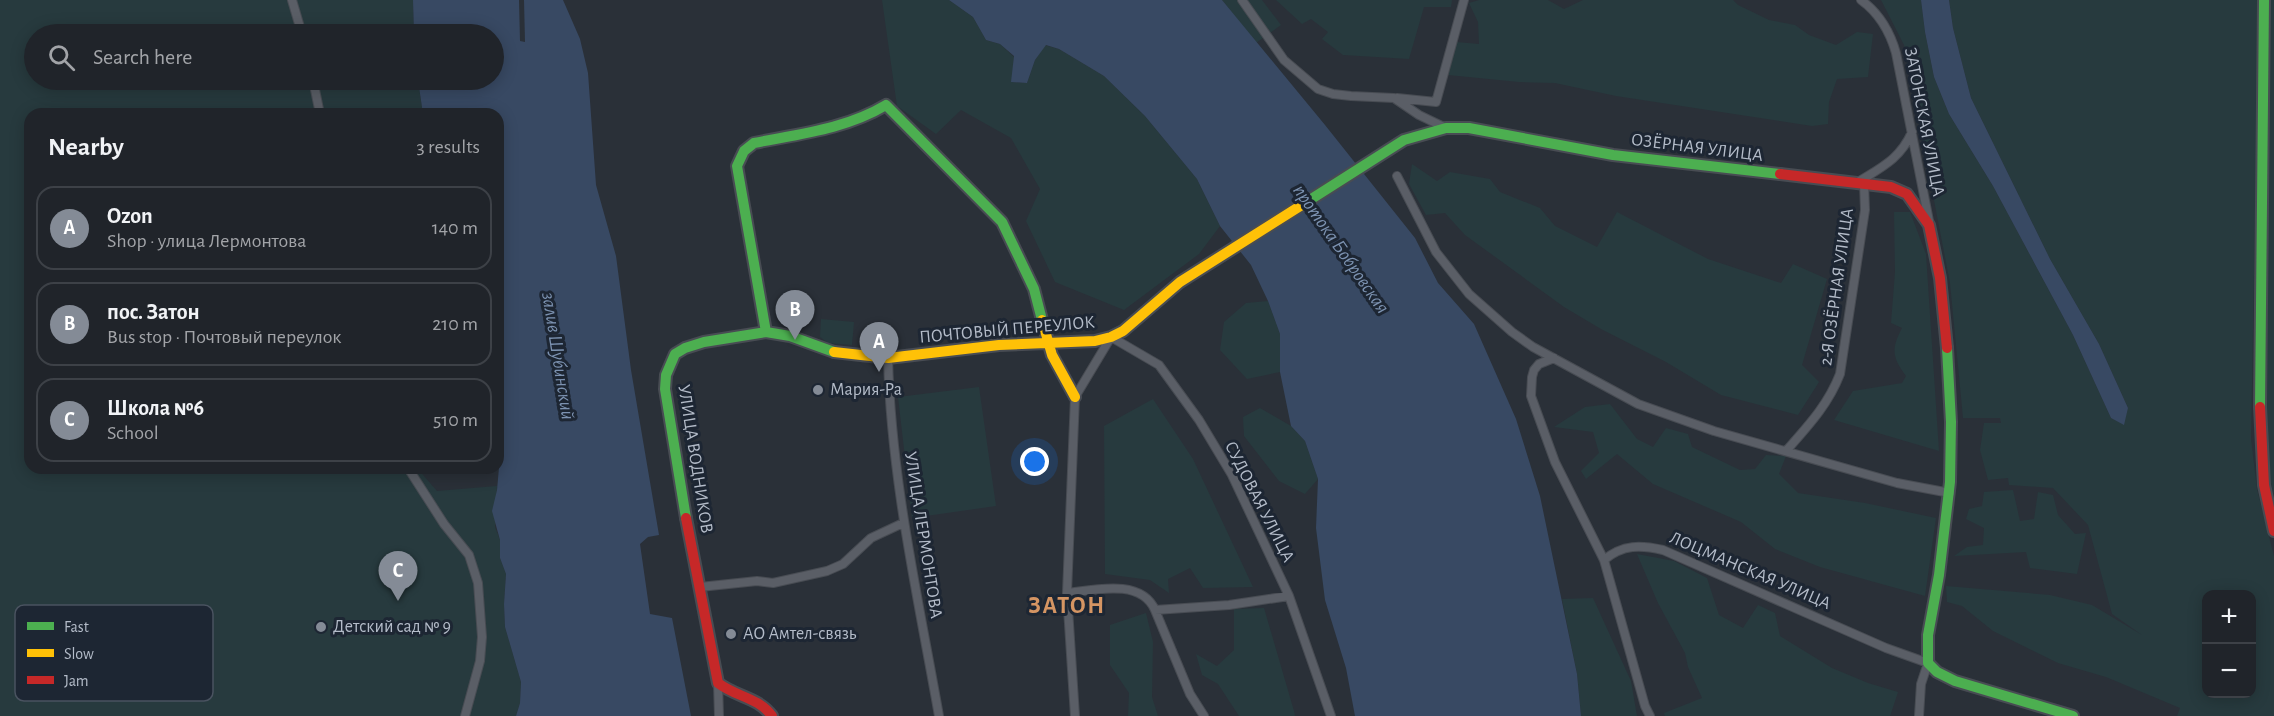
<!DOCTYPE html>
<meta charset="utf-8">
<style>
:root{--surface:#20242a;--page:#282c32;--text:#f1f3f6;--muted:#a2a4a8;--line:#3d4147;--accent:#848b96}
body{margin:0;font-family:"Alegreya Sans",sans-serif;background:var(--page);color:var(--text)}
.controls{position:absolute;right:18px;bottom:18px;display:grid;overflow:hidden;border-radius:12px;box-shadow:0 3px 15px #0003}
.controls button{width:54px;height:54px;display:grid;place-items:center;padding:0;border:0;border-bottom:2px solid var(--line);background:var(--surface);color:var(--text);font:30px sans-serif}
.you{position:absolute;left:1035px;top:462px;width:21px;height:21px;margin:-15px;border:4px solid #fff;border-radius:50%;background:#1a73e8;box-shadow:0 0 0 9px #1a73e833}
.badge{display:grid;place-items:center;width:39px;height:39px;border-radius:50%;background:var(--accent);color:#fff;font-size:20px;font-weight:700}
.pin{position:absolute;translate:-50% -50px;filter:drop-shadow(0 2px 3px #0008)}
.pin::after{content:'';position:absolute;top:32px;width:21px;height:18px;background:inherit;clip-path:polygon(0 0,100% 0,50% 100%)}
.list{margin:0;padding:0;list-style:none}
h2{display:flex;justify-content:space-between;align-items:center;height:78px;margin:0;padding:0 24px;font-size:26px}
h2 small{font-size:20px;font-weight:400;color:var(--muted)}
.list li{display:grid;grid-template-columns:39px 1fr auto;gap:18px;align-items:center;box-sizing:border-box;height:84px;margin:0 12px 12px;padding:0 12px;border:2px solid var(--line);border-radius:18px}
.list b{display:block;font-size:22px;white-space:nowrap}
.list p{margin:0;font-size:20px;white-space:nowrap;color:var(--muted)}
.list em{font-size:20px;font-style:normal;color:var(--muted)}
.icon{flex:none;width:33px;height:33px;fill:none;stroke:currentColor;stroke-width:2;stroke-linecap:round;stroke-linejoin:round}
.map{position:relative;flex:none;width:2274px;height:716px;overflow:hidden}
.search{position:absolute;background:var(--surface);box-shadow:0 3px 15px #0003;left:24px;top:24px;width:480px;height:66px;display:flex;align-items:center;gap:15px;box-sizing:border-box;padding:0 21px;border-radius:33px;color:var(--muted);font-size:22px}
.panel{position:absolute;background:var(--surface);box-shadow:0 3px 15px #0003;left:24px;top:108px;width:480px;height:366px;border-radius:18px}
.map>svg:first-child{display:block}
.green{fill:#273a3e;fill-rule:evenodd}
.water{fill:#384963}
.pier{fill:#2a3038}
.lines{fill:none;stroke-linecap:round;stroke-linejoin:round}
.street-casing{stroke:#484c53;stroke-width:10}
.fast-casing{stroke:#484c53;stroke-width:14}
.slow-casing{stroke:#484c53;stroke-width:14}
.jam-casing{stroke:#484c53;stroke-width:14}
.street{stroke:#5a5e66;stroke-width:8}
.fast{stroke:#4caf50;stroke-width:10}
.slow{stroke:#ffc107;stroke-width:10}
.jam{stroke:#c62828;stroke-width:10}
.poi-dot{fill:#848b96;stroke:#1d2633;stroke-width:2}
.labels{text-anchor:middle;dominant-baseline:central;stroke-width:6;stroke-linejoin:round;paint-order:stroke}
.street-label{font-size:18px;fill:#b4bcc9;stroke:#1d2633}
.poi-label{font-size:18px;fill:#b4bcc9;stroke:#1d2633;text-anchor:start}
.water-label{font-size:20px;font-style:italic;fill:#7c92b1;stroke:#1d2633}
.district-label{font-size:24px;font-weight:bold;letter-spacing:1.5px;fill:#d59563;stroke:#1d2633}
.key{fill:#1d2633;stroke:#4a5360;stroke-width:1.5}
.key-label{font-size:16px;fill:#b4bcc9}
</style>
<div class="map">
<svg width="2274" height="716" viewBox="0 0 2274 716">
<rect width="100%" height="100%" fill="#2a3038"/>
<!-- green -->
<path class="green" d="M 0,0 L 413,0 L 414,34 L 34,34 L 34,80 L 418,80 L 423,114 L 30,114 L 30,468 L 417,468 L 437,491 L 497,486 L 495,527 L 500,540 L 500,558 L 506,574 L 504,604 L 505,627 L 521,682 L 520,703 L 516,716 L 0,716 Z
M 882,0 L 949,0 L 973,17 L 986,40 L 1000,44 L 1014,57 L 1012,82 L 1027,83 L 1035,60 L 1045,45 L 1059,49 L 1104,76 L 1145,116 L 1197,179 L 1220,226 L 1199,254 L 1124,310 L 1055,282 L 1026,221 L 1040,189 L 1011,138 L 961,110 L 936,134 L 897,106 Z
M 1222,0 L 1262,0 L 1281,25 L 1256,43 Z
M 1276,0 L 1452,0 L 1451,7 L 1424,7 L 1409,59 L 1343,55 L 1322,39 L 1328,32 L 1311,19 L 1302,24 Z
M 1479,0 L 1548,0 L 1564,9 L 1583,0 L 1733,0 L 1738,5 L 1769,20 L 1795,25 L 1809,35 L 1836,45 L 1857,32 L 1873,34 L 1868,77 L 1837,79 L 1829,102 L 1828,124 L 1812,126 L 1616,96 L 1555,83 L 1519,82 L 1448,75 L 1456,42 L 1479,44 L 1478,22 L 1469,3 Z
M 1881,0 L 1921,0 L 1925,32 L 1934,77 L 1949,114 L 1993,186 L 2073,335 L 2111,418 L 2123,424 L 2128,408 L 2099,344 L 2050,259 L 1971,98 L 1953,28 L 1949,0 L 2259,0 L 2251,439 L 2257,489 L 2274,556 L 2274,716 L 2177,716 L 2180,708 L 2106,677 L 2058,663 L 1993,631 L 1962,606 L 1947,602 L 1946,586 L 2050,595 L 2092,605 L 2142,635 L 2112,614 L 2088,525 L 2053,488 L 2009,485 L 2008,478 L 1988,480 L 1980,450 L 1984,423 L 2001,423 L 2000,418 L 1963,418 L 1950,283 L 1904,45 ZM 2206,594 L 2252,594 L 2252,694 L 2206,694 Z
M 2270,0 L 2274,0 L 2274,496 L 2271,483 L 2266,433 Z
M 1412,164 L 1437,181 L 1450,172 L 1490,179 L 1500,192 L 1540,208 L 1555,226 L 1597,247 L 1617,212 L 1708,259 L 1781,283 L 1793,264 L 1827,279 L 1802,365 L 1819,382 L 1798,415 L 1721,395 L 1666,362 L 1601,329 L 1564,307 L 1465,235 L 1445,213 L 1426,215 L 1409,184 Z
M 1894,212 L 1910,212 L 1926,254 L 1939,451 L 1834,420 L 1853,391 L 1902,383 L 1906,376 C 1892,357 1891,349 1902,328 L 1891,323 L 1895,272 Z
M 1268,301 L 1280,334 L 1280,372 L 1247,379 L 1220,350 L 1224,322 L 1246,303 Z
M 821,319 L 854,322 L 852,345 L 828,343 L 820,337 Z
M 979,387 L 996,506 L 912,518 L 898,397 Z
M 1153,399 L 1193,459 L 1253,587 L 1203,588 L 1190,568 L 1168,579 L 1169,593 L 1150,580 L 1105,574 L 1104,426 Z
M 1610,404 L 1637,439 L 1653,447 L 1666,428 L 1688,434 L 1692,447 L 1740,470 L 1755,469 L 1766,455 L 1786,456 L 1779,474 L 1798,493 L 1865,503 L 1936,518 L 1925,596 L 1820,567 L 1775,549 L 1741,522 L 1653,484 L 1617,454 L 1586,479 L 1581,471 L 1599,453 L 1593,432 L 1554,427 L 1585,407 Z
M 1260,408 L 1291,426 L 1305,441 L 1318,479 L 1305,494 L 1279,481 L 1244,436 L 1243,417 Z
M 2013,490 L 2020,521 L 2034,519 L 2038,492 L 2053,495 L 2058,515 L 2075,534 L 2086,533 L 2077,574 L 2030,568 L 2026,552 L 1954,556 L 1967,547 L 1983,545 L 1984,528 L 1966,519 L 1969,509 L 1982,506 L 1984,492 Z
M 1637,554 L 1674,561 L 1707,578 L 1719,615 L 1743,628 L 1758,605 L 1775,613 L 1780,636 L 1832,668 L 1868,683 L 1898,692 L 1890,716 L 1665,716 L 1664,713 L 1702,698 L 1688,667 L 1685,653 L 1658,603 Z
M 1593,598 L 1631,681 L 1637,716 L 1581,716 L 1577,674 L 1562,599 Z
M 1264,608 L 1294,711 L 1295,716 L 1239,716 L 1218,684 L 1202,675 L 1196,654 L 1217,666 L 1234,650 L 1234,609 Z
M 1146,613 L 1153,642 L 1152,697 L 1158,716 L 1128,716 L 1129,693 L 1110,665 L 1110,625 Z"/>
<!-- water -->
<path class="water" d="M 413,0 L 563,0 L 580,39 L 588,73 L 596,185 L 616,256 L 631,370 L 659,535 L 648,537 L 640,544 L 650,614 L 672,618 L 691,716 L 516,716 L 520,703 L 521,682 L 505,627 L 504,604 L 506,574 L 500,558 L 500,540 L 492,511 L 497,490 L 504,412 L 498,384 L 498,114 L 423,114 L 418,80 L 494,80 L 494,34 L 414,34 Z
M 949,0 L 1222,0 L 1325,125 L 1415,238 L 1438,283 L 1474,324 L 1516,419 L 1540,496 L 1577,674 L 1581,716 L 1355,716 L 1346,668 L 1325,600 L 1316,528 L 1318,479 L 1305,441 L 1291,426 L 1280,372 L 1280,334 L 1268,301 L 1251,265 L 1220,226 L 1197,179 L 1145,116 L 1104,76 L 1059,49 L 1046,45 L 1035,60 L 1027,83 L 1011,82 L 1014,56 L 1000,44 L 986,40 L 973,17 Z
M 1921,0 L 1949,0 L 1953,28 L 1971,98 L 2050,259 L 2099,344 L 2128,408 L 2124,425 L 2111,418 L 2073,335 L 1993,186 L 1949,114 L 1934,77 L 1925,32 Z"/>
<!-- pier -->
<path class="pier" d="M 519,0 L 524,0 L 525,42 L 520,41 Z"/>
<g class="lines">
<defs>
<path id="street" d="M 292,0 L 302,34
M 1242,0 L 1284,60 L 1318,89 L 1333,94 L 1351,96 L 1394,98 L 1419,115 L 1446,128
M 1861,0 C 1879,13 1890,32 1896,53 L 1929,221
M 313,80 L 320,114
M 1397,98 L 1436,102 L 1464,0
M 1397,176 L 1436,252 L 1469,294 L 1512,332 L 1533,347 L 1638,404 L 1714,431 L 1897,483 L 1950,493
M 1858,182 C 1882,167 1900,159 1912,132
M 888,358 C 891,479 918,597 939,716
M 1554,358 L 1539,364 L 1534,370 L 1532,377 L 1531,396 L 1555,462 L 1604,560 L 1645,706 L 1650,716
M 1786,451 C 1808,426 1828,405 1840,374 L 1865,210 L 1864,183
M 408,468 L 444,524 L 469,555 L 478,583 L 482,637 L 480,661 L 465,716
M 1604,560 C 1623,544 1641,545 1663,550 L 1886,648 L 1928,663 L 1921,684 L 1919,716
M 700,587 L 757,581 L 773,583 L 827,571 L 843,564 L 871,538 L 903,523
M 1067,593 C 1094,590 1141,578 1155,610 L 1229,605 L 1289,596
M 1155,610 L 1190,694 L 1204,716
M 718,683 L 719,716
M 1075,716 L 1067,593 L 1075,397 L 1111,337 L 1159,365 L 1199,420 L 1232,475 L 1289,596 L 1331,716"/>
<path id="fast" d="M 1305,203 L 1404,140 L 1446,128 L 1469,128 L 1613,155 L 1780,174
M 766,332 L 737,166 L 744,151 L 754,143 C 799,134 846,129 886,105 L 1002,222 L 1034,289 L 1042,320
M 1947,348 L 1951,422 L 1950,482 L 1939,575 L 1928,635 L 1928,663 L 1937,672 L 1955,681 L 2073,716
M 2260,407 L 2264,0
M 686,518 L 665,389 L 666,375 L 675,354 L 685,348 L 704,342 L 766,332 L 790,336 L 834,352"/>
<path id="slow" d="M 1042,320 L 1052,355 L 1075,397
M 834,352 L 888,358 L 999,345 L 1095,341 L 1111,337 L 1123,331 L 1180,282 L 1305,203"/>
<path id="jam" d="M 1780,174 L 1891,187 L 1907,194 L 1929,225 L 1940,278 L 1947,348
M 2260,407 L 2264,485 L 2274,531
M 686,518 L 718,683 C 736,697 758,697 772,716"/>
</defs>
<!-- street casing -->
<use href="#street" class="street-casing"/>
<!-- fast casing -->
<use href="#fast" class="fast-casing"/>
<!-- slow casing -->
<use href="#slow" class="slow-casing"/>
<!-- jam casing -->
<use href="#jam" class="jam-casing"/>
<!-- street -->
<use href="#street" class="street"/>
<!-- fast -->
<use href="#fast" class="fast"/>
<!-- slow -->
<use href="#slow" class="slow"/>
<!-- jam -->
<use href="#jam" class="jam"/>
</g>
<!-- markers -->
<g class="poi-dot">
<circle cx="818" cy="390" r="6"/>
<circle cx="321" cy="627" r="6"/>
<circle cx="731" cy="634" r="6"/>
</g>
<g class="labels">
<!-- street labels -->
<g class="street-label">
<text transform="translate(1924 122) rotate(79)">ЗАТОНСКАЯ УЛИЦА</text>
<text transform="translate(1697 148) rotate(7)">ОЗЁРНАЯ УЛИЦА</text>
<text transform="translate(1837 287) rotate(-82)">2-Я ОЗЁРНАЯ УЛИЦА</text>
<text transform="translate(1007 330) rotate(-5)">ПОЧТОВЫЙ ПЕРЕУЛОК</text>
<text transform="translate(695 459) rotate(81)">УЛИЦА ВОДНИКОВ</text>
<text transform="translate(1259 502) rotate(63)">СУДОВАЯ УЛИЦА</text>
<text transform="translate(923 535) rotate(81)">УЛИЦА ЛЕРМОНТОВА</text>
<text transform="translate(1750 571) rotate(23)">ЛОЦМАНСКАЯ УЛИЦА</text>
</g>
<!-- poi labels -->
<g class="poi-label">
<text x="830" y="390">Мария-Ра</text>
<text x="333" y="627">Детский сад № 9</text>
<text x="743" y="634">АО Амтел-связь</text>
</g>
<!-- water labels -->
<g class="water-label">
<text transform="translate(1341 249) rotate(55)">протока Бобровская</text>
<text transform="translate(558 356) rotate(81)">залив Шубинский</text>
</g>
<!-- district labels -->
<g class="district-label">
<text x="1067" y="606">ЗАТОН</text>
</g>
</g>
<!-- legend -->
<rect x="15" y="605" width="198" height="96" rx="9" class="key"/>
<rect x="27" y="622" width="27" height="8" fill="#4caf50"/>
<rect x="27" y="649" width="27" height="8" fill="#ffc107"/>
<rect x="27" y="676" width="27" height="8" fill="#c62828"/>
<g class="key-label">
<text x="64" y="632">Fast</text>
<text x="64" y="659">Slow</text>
<text x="64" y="686">Jam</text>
</g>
</svg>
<div class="controls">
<button>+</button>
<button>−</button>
</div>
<div class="you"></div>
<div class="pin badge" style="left:879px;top:372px">A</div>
<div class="pin badge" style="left:795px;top:340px">B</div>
<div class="pin badge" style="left:398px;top:601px">C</div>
<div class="search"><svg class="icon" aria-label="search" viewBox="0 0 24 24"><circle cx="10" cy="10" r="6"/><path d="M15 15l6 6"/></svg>Search here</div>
<section class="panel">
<h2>Nearby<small>3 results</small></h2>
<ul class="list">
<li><span class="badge">A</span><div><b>Ozon</b><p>Shop · улица Лермонтова</p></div><em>140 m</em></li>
<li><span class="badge">B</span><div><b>пос. Затон</b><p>Bus stop · Почтовый переулок</p></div><em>210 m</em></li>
<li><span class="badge">C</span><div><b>Школа №6</b><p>School</p></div><em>510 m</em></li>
</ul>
</section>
</div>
